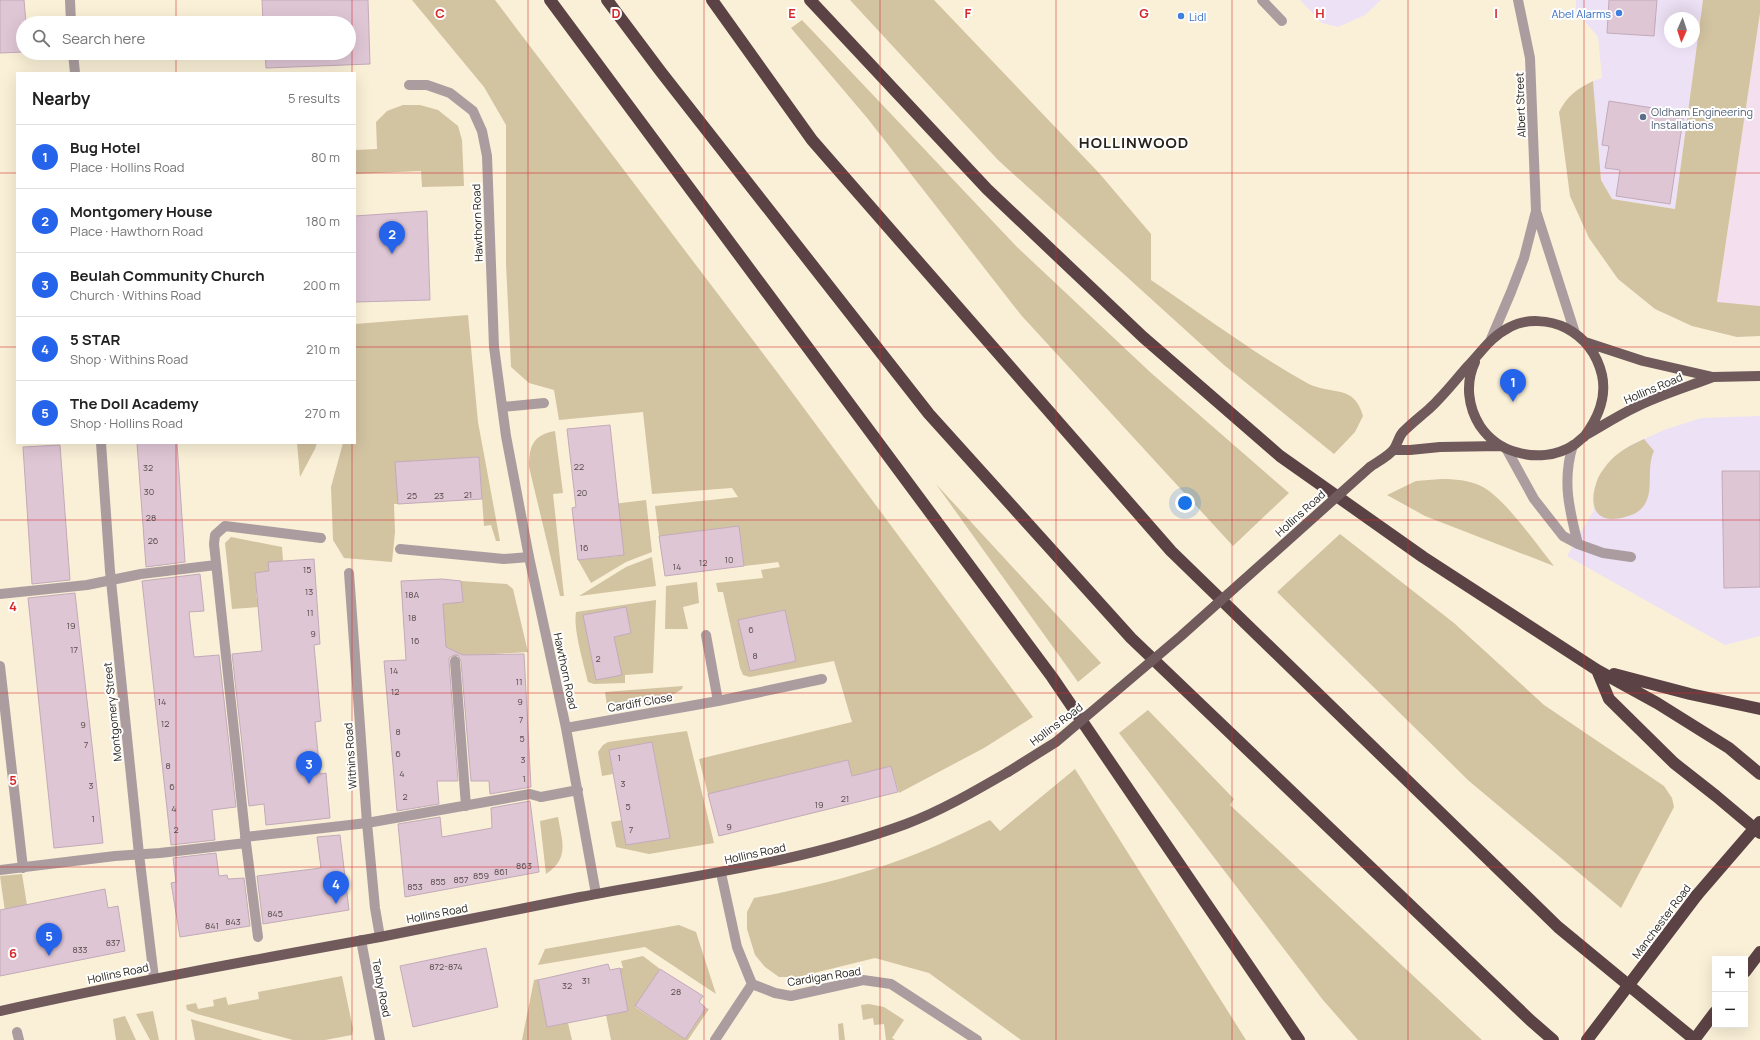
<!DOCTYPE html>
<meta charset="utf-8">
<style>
:root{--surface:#fff;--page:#f2f2f2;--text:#222;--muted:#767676;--line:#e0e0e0;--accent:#2563eb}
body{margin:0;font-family:Manrope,sans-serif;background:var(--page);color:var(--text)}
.controls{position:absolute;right:12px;bottom:12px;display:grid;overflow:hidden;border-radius:0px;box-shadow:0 4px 16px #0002}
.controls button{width:36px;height:36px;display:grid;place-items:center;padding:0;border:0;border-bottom:1px solid var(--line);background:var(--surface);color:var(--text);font:20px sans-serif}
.compass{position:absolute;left:1664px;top:12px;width:36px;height:36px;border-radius:50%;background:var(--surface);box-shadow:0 4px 16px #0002;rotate:183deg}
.you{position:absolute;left:1185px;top:503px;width:14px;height:14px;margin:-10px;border:3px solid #fff;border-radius:50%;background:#1a73e8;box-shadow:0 0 0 6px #1a73e833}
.badge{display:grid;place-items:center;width:26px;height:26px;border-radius:50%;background:var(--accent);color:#fff;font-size:13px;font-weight:700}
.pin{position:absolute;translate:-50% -33px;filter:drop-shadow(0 1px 2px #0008)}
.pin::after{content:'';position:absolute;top:21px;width:14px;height:12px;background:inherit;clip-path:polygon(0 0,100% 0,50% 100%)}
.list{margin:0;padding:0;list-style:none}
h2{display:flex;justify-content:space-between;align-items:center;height:52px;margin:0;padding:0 16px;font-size:17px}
h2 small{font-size:13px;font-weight:400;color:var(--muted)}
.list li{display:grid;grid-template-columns:26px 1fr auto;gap:12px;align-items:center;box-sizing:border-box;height:64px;padding:0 16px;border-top:1px solid var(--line)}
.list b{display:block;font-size:15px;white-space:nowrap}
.list p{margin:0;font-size:13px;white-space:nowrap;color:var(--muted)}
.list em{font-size:13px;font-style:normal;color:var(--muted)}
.icon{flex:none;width:22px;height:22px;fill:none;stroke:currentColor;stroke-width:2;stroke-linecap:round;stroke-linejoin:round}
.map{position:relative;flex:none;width:1760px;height:1040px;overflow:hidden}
.search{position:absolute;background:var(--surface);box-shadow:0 4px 16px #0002;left:16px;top:16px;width:340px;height:44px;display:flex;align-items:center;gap:10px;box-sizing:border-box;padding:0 14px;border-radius:22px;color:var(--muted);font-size:15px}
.panel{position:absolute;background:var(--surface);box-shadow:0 4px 16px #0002;left:16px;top:72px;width:340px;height:372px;border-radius:0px}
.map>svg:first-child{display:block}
.commercial{fill:#ede1f5;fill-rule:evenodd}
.industrial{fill:#f4dfee}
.green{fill:#d2c3a1;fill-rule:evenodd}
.building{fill:#dfc6d5;stroke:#c2aab9}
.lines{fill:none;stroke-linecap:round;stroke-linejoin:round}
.lane{stroke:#ab9d9f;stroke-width:10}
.street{stroke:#ab9d9f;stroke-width:10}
.primary{stroke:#705a5c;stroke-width:10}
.highway{stroke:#5b4245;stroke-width:12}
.primary-bridge{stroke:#705a5c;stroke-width:10}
.highway-bridge{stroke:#5b4245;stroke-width:12}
.grid{fill:none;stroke:#d62828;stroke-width:1;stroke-opacity:0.55}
.shop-dot{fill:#3f7fe0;stroke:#fefefe;stroke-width:1.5}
.service-dot{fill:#5c6f8a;stroke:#fefefe;stroke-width:1.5}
.labels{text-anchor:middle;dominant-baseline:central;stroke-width:4;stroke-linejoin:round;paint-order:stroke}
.number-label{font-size:9px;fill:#554c49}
.shop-label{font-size:11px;fill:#366cbe;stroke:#fefefe;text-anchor:end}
.street-label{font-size:11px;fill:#27231a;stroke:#fefefe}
.service-label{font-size:11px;fill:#4e5e75;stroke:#fefefe;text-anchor:start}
.district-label{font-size:15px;font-weight:bold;letter-spacing:1px;fill:#27231a;stroke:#fefefe}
.grid-label{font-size:13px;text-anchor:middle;font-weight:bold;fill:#d62828;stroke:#fefefe;stroke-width:4;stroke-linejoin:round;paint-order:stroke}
</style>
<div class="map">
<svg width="1760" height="1040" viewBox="0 0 1760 1040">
<rect width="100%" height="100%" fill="#faf0d7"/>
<!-- commercial -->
<path class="commercial" d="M 1300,0 L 1381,0 L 1365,15 L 1338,27 L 1322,23 Z
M 1576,0 L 1703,0 L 1675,209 L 1612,199 L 1601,180 L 1593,81 L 1602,78 L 1598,37 L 1576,11 ZM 1670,18 L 1694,18 L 1694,42 L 1670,42 Z
M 1760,416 L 1760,636 L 1725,645 L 1567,556 L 1594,510 L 1593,494 L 1599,476 L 1612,459 L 1631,445 L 1664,430 L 1701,418 Z"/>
<!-- industrial -->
<path class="industrial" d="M 1760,13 L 1760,306 L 1717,303 Z"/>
<!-- green -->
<path class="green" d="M 412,0 L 495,0 L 777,372 L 1033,717 L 984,748 L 899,793 L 891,766 L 852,776 L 848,760 L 708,794 L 699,759 L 852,722 L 834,661 L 750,677 L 743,675 L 740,668 L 723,592 L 718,592 L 716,583 L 763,578 L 761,570 L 780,567 L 778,562 L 744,566 L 739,526 L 659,536 L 655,506 L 738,497 L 732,488 L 652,494 L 643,412 L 559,420 L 554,390 L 529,383 L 511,367 L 506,264 L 506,125 L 484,87 ZM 784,610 L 796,661 L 750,671 L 739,620 Z
M 850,0 L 934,0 L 1099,173 L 1151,234 L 1151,280 C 1203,315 1253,353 1307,383 C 1331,396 1354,383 1363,416 L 1355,432 L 1334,454 L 1224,365 L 998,160 Z
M 1703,0 L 1760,0 L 1760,13 L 1717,302 L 1760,306 L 1760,336 L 1737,337 L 1692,326 L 1655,309 L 1618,279 L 1589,238 L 1570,196 L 1559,112 C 1567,96 1577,89 1593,81 L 1601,180 L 1612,199 L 1675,209 Z
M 802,20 L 1017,247 L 1150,372 L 1289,493 L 1233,546 L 1021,315 L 868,119 L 791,28 Z
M 403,105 L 420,105 L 438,110 L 458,126 L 462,140 L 464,186 L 422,187 L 421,171 L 355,174 L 355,150 L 377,149 L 376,122 L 387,111 Z
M 468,315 L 478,422 L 500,541 L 496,541 L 491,525 L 484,526 L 479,457 L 423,461 L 398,504 L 394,504 L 395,532 L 392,562 L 344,558 L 333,540 L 331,487 L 343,443 L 355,443 L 355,324 Z
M 555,431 L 563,493 L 553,494 L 564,596 L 560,596 L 529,467 C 529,446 533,435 555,431 Z
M 1644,439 L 1654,451 C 1646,468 1654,489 1645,504 C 1640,512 1633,515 1625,517 C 1593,526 1588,503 1598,478 C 1601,472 1606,465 1611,460 C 1619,451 1633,444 1644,439 Z
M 297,443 L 317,443 L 315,449 L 300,477 Z
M 1441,479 C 1454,479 1469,480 1481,486 C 1504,497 1537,545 1554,566 L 1425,516 L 1387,495 L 1416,481 Z
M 936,484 L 1101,663 L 1078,682 Z
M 646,500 L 652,552 L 626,562 L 591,583 L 578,560 L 618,556 L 613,504 Z
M 1340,534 L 1454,623 L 1544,705 L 1664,786 L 1672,798 L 1674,807 L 1621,908 L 1469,781 L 1277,592 Z
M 231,537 L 282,547 L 283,561 L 269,571 L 255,573 L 256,586 L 270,585 L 270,592 L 256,593 L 258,607 L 232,609 L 225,543 Z
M 652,557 L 656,586 L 579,596 L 626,567 Z
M 461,581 L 507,584 L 513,589 L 528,652 L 407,659 L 443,604 L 463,602 Z
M 697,582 L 699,603 L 683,607 L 688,629 L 665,629 L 666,586 Z
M 656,600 L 653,673 L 625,675 L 625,683 L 594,684 L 588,682 C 584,664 573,630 576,612 ZM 626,607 L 631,633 L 614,637 L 621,675 L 596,680 L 583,615 Z
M 683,686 L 682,689 C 664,702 629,707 607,705 L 605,692 Z
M 1148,710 L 1234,799 L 1230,805 L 1482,1040 L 1358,1040 L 1323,1000 L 1119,733 Z
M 687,731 L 714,843 L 649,854 L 616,847 L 611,822 L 622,820 L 626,845 L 670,838 L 652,742 L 609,750 L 613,774 L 602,776 L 598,752 L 603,745 L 608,742 Z
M 1075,769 L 1246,1040 L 1021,1040 L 929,973 L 875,958 L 798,977 L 779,977 L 765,967 L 755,955 L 747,929 L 747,912 L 754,898 C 797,890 844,879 886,865 C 922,853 956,837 990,820 L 1000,831 Z
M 558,817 C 562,841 570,858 546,874 L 540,821 Z
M 22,874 L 27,905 L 7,926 L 0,876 Z
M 679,925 L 696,932 L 716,994 L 645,947 L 538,965 L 545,949 Z
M 643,956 L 660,969 L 635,1007 L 685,1039 L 706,1008 L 709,1009 L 688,1040 L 611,1040 L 606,1015 L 620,968 L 623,968 L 621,961 Z
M 342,976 L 353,1029 L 352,1035 L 325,1040 L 293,1040 L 197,1014 L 187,1010 L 186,1005 L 196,1003 L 198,1009 L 214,1006 L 213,1000 L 226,997 L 228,1005 L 259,999 L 258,992 Z
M 538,979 L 547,1027 L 568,1023 L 572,1040 L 522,1040 L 534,980 Z
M 869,1004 L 884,1007 L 904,1020 L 892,1038 L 895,1040 L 886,1040 L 884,1024 L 874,1025 L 873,1018 L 863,1020 L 861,1005 Z
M 153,1011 L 159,1040 L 150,1040 L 136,1014 Z
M 125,1016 L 136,1040 L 116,1040 L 113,1019 Z
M 191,1019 L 263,1040 L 195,1040 Z
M 843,1023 L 845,1040 L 839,1040 L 838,1024 Z"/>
<!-- building -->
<path class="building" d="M 0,0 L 24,0 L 26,23 L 23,23 L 23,52 L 0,53 Z
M 262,0 L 368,0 L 370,64 L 266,68 L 265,53 L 349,53 L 349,23 L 263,23 Z
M 1609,0 L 1657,0 L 1654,36 L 1607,33 Z
M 1609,101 L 1684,113 L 1670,204 L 1616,196 L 1620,170 L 1605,168 L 1609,146 L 1602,145 Z
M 427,211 L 430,300 L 355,302 L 355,216 Z
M 610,425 L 624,555 L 578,560 L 572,508 L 576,507 L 567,429 Z
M 137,443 L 177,443 L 185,562 L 146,567 Z
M 60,445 L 70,580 L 32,584 L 23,447 Z
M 479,457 L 482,499 L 398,504 L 395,462 Z
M 1722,471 L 1760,471 L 1760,587 L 1724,588 Z
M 739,526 L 744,566 L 665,576 L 659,536 Z
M 314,559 L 320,644 L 314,645 L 321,721 L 315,722 L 320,774 L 326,773 L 330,818 L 266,825 L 264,804 L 249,806 L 232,654 L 262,651 L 255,573 L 269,571 L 268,562 Z
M 200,574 L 204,611 L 189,612 L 194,657 L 219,655 L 236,807 L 212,810 L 215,840 L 171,845 L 142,581 Z
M 442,579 L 461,581 L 463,602 L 443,604 L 446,647 L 463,655 L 524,654 L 531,787 L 490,794 L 489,781 L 471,781 L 461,661 L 458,655 L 454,655 L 449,658 L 449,661 L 458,781 L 437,781 L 439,804 L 397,811 L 384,661 L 406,660 L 401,581 Z
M 75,593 L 103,843 L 54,848 L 28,598 Z
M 626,607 L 631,633 L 614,637 L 622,675 L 596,680 L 583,615 Z
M 785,610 L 796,661 L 750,671 L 738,620 Z
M 652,742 L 670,838 L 626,845 L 609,750 Z
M 848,760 L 852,776 L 891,766 L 898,792 L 719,836 L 708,794 Z
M 530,801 L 539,872 L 405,897 L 398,824 L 440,817 L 442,837 L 492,828 L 491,808 Z
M 340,835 L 349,910 L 263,924 L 257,876 L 321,868 L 317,837 Z
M 216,853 L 219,876 L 227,875 L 228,879 L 244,878 L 250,926 L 180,937 L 171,883 L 176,882 L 173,858 Z
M 105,889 L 108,908 L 118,906 L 125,951 L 0,976 L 0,910 Z
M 486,948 L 498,1007 L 413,1027 L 400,966 Z
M 608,964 L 610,970 L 620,968 L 628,1011 L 547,1027 L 538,980 Z
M 660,969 L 703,996 L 699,1002 L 706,1008 L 685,1039 L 635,1006 Z"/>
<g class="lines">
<!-- lane -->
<path class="lane" d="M 1573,445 C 1562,480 1569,509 1578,544
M 1507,450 L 1534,499 L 1563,536 L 1578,544 L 1603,553 L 1631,557
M 400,549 L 504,559 L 529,557
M 0,594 L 87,585 L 141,574 L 216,565
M 455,661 L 466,806
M 0,666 L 23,868
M 245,837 L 367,823 L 530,794 L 541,797
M 0,870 L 115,856 L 160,853 L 246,843
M 258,937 L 246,843 L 214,544 L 215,535 L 225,526 L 321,538
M 17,1032 L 19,1040"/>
<!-- street -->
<path class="street" d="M 70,0 L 71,23
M 1262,0 L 1282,21
M 1518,0 L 1530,58 L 1536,211 L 1575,333
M 73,53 L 75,73
M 409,85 L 427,85 L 450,93 L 473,111 L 482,131 L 487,156 L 494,347 L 506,436 L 529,557 L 566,728 L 596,894
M 1491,339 L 1511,292 L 1524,258 L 1536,211
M 502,407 L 544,403
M 101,443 L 110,571 L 139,854 L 154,978
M 349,573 L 367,823 L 375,908 L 380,937
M 706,635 L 718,701
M 566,728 L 718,701 L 822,679
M 541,797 L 578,790
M 721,873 L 737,947 L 752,984 L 775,993 L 791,996 L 863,980 L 891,984 L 977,1040
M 361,940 L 380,1040
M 715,1040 L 752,984"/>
<!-- primary -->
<path class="primary" d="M 1585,342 L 1643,361 L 1713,377 L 1760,376
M 1475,362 C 1465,383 1468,407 1480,426 C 1489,439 1501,448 1516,452 C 1535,458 1557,456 1574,445 C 1578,442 1582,438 1586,435 C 1602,426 1619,415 1636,407 C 1660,395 1687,387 1713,377
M 1393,450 L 1410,450 L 1440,447 L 1501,446
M 1370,467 C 1377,462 1389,456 1394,449 C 1398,443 1399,435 1404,431 C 1412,423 1421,416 1429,409 C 1443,396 1454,382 1466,368 C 1481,353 1490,337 1510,327 C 1526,318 1550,320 1566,328 C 1585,338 1597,354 1602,375 C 1607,398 1598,418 1584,437
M 0,1011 C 126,983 253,960 380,937 C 447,924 513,910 580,897 C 690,876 800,863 906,824 C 941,811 975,791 1008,772"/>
<!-- highway -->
<path class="highway" d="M 550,0 L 1052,677 L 1299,1040
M 607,0 L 661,72 L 929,414 L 1131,638 L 1530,1020 L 1553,1040
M 712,0 L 812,140 L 1171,551 L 1558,927 L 1695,1040
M 810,0 L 987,189 L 1143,337 L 1280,456 L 1423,557 L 1597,670 L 1657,703 L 1729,748 L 1760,774
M 1597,670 L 1609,699 L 1674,763 L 1716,796 L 1760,833
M 1614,674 L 1690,694 L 1760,709
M 1697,895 L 1760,822
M 1745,972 L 1760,952"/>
<!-- primary-bridge -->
<path class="primary-bridge" d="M 1008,772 L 1056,742 L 1181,636 L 1370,467"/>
<!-- highway-bridge -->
<path class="highway-bridge" d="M 1587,1040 L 1697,895
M 1694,1040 L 1715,1012"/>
</g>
<!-- grid -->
<path class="grid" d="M 176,0 L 176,23M 352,0 L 352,73M 528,0 L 528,1040M 704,0 L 704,1040M 880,0 L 880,1040M 1056,0 L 1056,1040M 1232,0 L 1232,1040M 1408,0 L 1408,1040M 1584,0 L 1584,1040M 176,53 L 176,73M 0,173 L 17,173M 355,173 L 1760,173M 0,347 L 17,347M 355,347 L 1760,347M 176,443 L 176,1040M 352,443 L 352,1040M 0,520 L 1760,520M 0,693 L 1760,693M 0,867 L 1760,867"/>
<!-- markers -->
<g class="shop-dot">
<circle cx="1619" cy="13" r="4"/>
<circle cx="1181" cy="16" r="4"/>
</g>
<circle class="service-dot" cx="1643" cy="117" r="4"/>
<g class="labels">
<!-- number labels -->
<g class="number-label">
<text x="579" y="466">22</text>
<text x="148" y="467">32</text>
<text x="149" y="491">30</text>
<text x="582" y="492">20</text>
<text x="468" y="494">21</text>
<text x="412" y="495">25</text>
<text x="439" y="495">23</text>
<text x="151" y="517">28</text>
<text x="153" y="540">26</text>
<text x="584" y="547">16</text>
<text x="729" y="559">10</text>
<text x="703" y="562">12</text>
<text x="677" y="566">14</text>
<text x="307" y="569">15</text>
<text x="309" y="591">13</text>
<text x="412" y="594">18A</text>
<text x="310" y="612">11</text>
<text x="412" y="617">18</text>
<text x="71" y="625">19</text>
<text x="751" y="629">6</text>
<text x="313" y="633">9</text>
<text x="415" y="640">16</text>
<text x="74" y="649">17</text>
<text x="755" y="655">8</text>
<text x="598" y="658">2</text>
<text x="394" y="670">14</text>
<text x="519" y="681">11</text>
<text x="395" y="691">12</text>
<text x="162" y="701">14</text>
<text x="520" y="701">9</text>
<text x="521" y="719">7</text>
<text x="165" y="723">12</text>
<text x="83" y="724">9</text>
<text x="398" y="731">8</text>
<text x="522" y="738">5</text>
<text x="86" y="744">7</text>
<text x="398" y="753">6</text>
<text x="619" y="757">1</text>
<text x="523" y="759">3</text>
<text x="168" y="765">8</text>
<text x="402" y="773">4</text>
<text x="524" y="778">1</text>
<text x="623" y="783">3</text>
<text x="91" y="785">3</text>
<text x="172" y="786">6</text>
<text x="405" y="796">2</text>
<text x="845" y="798">21</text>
<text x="819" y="804">19</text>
<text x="628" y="806">5</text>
<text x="174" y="808">4</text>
<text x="93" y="818">1</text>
<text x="729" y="826">9</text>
<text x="176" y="829">2</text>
<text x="631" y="829">7</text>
<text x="524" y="865">863</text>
<text x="501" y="871">861</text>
<text x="481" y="875">859</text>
<text x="461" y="879">857</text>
<text x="438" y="881">855</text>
<text x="415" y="886">853</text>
<text x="275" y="913">845</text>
<text x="233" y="921">843</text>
<text x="212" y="925">841</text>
<text x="113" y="942">837</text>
<text x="80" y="949">833</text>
<text x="446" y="966">872-874</text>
<text x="586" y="980">31</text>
<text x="567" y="985">32</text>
<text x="676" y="991">28</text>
</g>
<!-- shop labels -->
<g class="shop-label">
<text x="1611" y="13">Abel Alarms</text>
<text x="1189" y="16" text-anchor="start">Lidl</text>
</g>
<!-- street labels -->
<g class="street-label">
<text transform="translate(1520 105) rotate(-92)">Albert Street</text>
<text transform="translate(477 223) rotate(-92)">Hawthorn Road</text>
<text transform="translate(1653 388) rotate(-23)">Hollins Road</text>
<text transform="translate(1300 513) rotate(-42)">Hollins Road</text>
<text transform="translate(566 671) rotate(78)">Hawthorn Road</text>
<text transform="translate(640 702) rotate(-10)">Cardiff Close</text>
<text transform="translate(112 712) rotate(-96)">Montgomery Street</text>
<text transform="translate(1056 724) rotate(-37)">Hollins Road</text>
<text transform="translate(350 756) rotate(-94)">Withins Road</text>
<text transform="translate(755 853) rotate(-12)">Hollins Road</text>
<text transform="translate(437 913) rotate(-11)">Hollins Road</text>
<text transform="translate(1661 921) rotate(-53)">Manchester Road</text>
<text transform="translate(118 973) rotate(-12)">Hollins Road</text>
<text transform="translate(824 976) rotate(-9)">Cardigan Road</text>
<text transform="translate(382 988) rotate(79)">Tenby Road</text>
</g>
<!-- service labels -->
<g class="service-label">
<text x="1651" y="111">Oldham Engineering<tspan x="1651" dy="13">Installations</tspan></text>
</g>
<!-- district labels -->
<g class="district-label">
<text x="1134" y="142">HOLLINWOOD</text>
</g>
</g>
<g class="grid-label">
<text x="440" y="18">C</text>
<text x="616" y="18">D</text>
<text x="792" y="18">E</text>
<text x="968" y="18">F</text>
<text x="1144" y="18">G</text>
<text x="1320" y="18">H</text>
<text x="1496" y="18">I</text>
<text x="13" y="611">4</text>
<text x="13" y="785">5</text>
<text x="13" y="958">6</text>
</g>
</svg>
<div class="controls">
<button>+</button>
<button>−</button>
</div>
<svg class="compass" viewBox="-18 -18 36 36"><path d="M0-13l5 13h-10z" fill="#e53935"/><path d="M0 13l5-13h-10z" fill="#767676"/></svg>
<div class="you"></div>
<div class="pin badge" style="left:1513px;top:402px">1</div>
<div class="pin badge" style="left:392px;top:254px">2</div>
<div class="pin badge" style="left:309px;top:784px">3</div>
<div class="pin badge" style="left:336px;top:904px">4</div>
<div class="pin badge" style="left:49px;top:956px">5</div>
<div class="search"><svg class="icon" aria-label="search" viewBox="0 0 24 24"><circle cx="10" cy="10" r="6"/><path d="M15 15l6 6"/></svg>Search here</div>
<section class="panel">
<h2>Nearby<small>5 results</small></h2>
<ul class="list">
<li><span class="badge">1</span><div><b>Bug Hotel</b><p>Place · Hollins Road</p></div><em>80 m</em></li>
<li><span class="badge">2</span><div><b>Montgomery House</b><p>Place · Hawthorn Road</p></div><em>180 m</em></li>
<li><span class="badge">3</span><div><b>Beulah Community Church</b><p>Church · Withins Road</p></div><em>200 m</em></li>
<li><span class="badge">4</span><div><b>5 STAR</b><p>Shop · Withins Road</p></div><em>210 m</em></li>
<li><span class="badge">5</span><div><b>The Doll Academy</b><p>Shop · Hollins Road</p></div><em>270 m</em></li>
</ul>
</section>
</div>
